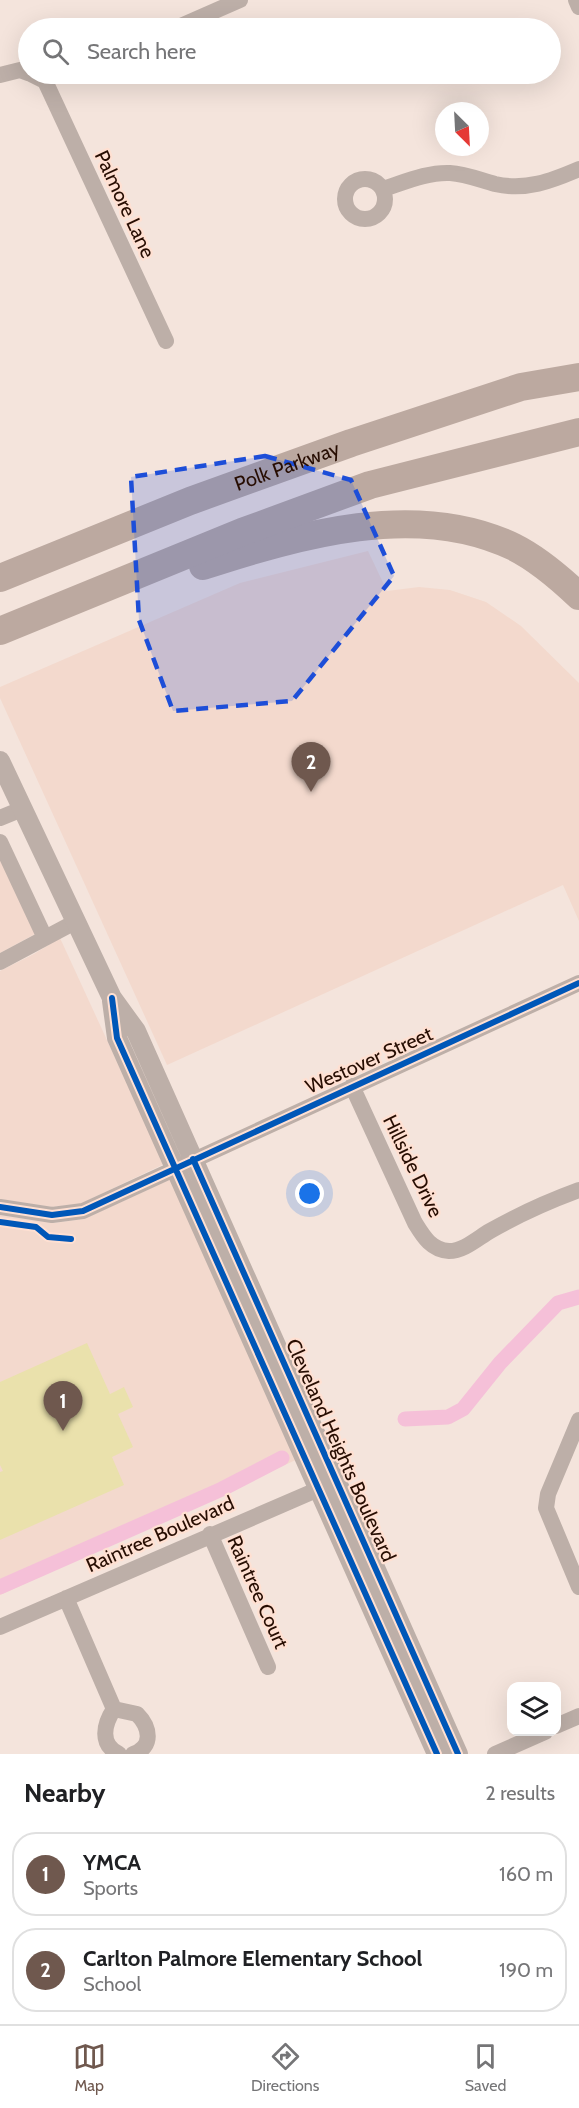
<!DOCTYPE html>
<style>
:root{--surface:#fff;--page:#f6f6f6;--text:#202124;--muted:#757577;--line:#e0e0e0;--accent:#6f584e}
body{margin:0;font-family:Cabin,sans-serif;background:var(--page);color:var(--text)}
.controls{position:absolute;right:18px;bottom:18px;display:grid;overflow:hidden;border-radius:12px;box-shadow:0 6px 24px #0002}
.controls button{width:54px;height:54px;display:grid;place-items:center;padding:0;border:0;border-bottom:2px solid var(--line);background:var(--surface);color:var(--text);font:30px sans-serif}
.compass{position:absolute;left:435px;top:102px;width:54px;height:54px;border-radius:50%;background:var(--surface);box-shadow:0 6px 24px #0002;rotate:156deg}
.you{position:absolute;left:310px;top:1194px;width:21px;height:21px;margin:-15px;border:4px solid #fff;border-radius:50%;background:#1a73e8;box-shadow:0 0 0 9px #1a73e833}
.badge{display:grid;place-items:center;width:39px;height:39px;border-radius:50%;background:var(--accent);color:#fff;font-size:20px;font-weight:700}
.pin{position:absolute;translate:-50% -50px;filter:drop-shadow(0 2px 3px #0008)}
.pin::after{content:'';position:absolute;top:32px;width:21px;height:18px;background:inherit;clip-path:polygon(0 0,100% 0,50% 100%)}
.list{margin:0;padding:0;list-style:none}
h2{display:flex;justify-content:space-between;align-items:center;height:78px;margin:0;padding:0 24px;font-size:26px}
h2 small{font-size:20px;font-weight:400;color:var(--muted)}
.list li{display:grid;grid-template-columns:39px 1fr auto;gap:18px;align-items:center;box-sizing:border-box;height:84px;margin:0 12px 12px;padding:0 12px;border:2px solid var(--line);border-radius:24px}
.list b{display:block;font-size:22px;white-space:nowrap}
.list p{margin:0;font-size:20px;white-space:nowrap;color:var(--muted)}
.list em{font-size:20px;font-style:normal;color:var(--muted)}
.icon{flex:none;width:33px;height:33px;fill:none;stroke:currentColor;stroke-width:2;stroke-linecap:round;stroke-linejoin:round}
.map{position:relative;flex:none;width:579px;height:1754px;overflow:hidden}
.search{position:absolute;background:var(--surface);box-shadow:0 6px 24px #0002;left:18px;right:18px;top:18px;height:66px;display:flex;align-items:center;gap:15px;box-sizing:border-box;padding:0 21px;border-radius:33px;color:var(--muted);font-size:22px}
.sheet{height:270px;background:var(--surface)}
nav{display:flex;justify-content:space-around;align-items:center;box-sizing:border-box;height:84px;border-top:2px solid var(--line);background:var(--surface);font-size:16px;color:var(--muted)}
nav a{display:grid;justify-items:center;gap:3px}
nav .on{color:var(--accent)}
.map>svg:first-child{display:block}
.built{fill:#f3d9cd}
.green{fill:#eae1ac}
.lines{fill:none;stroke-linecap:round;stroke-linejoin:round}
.canal{stroke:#f5c0d8;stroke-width:15}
.minor{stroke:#bdafa8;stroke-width:16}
.tertiary{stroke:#bdafa8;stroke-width:20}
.motorway{stroke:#bca9a0;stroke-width:28}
.cycleway-casing{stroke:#ffe0d2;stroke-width:10}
.cycleway{stroke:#0057b8;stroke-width:6}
.marked{fill:#1d4ed8;fill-opacity:0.2;stroke:#1d4ed8;stroke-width:4.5;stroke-dasharray:12 8;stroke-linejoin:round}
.labels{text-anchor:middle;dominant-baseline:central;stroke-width:4.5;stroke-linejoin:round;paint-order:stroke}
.street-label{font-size:20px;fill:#270d02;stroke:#ffe0d2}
</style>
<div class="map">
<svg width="579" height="1754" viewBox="0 0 579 1754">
<rect width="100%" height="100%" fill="#f4e4dc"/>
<!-- built -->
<path class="built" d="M 368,551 L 387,591 L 419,587 L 450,590 L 486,602 L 521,626 L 579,683 L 579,921 L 563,885 L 167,1065 L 0,698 L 0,687 L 240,583 Z
M 0,859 L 35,934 L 0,953 Z
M 60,938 L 164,1164 L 80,1204 L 52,1207 L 0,1199 L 0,971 L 34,954 Z
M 171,1179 L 298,1459 L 0,1595 L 0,1215 L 54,1223 L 84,1219 Z"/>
<!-- green -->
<path class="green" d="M 87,1343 L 110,1394 L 124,1387 L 133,1407 L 118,1414 L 133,1447 L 112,1457 L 124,1485 L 0,1540 L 0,1472 L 3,1471 L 0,1465 L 0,1382 Z"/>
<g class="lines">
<!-- canal -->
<path class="canal" d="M 405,1419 L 448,1417 L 463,1409 L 500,1363 L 558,1303 L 579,1297
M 0,1587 L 222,1489 L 282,1458"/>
<!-- minor -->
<path class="minor" d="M 576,0 L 579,7
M 176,28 L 240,0
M 31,74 L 45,81 L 166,341
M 0,75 L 20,70 L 28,73
M345 199a20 20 0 1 1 40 0a20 20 0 1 1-40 0Z
M 383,189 C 405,182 427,172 450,173 C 466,174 480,180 495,184 C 526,191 551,181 579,169
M 0,818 L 22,809
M 0,842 L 45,938
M 0,962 L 77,921
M 352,1086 L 415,1223 C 423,1236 431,1250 449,1251 C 464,1251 478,1238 490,1231 C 518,1215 549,1201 579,1190
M 0,1207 L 52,1215 L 83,1211 L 579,983
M 579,1420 L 548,1494 L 546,1508 L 579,1587
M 210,1534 L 268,1667
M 66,1598 L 114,1709
M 0,1627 L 328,1485
M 114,1709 L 137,1714 C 150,1727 154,1747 133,1754
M 114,1709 C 104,1724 99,1744 119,1754
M 556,1726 L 579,1716
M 495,1754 L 545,1732"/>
<!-- tertiary -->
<path class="tertiary" d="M 0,761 L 112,998 L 136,1031 L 458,1754
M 112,1001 L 117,1038 L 437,1754"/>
<!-- motorway -->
<g class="motorway">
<path d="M 203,566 C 299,535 417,500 514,547 C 538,559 560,578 579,596"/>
<path id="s1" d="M 0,578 L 190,501 L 351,443 L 521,387 L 579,377"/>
<path d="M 0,631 L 242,532 L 370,485 L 579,432"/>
</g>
<defs>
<path id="cycleway" d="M 112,998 L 117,1038 L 437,1754
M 193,1159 L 458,1754
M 0,1207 L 52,1215 L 83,1211 L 579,983
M 0,1222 L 36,1227 L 48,1237 L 71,1239"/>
</defs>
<!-- cycleway casing -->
<use href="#cycleway" class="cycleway-casing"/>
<!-- cycleway -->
<use href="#cycleway" class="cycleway"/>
</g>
<!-- marked area -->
<path class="marked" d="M 265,456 L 351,480 L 394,576 L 292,701 L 173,711 L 139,620 L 131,477 Z"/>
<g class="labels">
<!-- street labels -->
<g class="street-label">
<text transform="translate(125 204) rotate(65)">Palmore Lane</text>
<text stroke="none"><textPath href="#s1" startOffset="308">Polk Parkway</textPath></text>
<text transform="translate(369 1060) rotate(-24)">Westover Street</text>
<text transform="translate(413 1166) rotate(64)">Hillside Drive</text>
<text transform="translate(341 1450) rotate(66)">Cleveland Heights Boulevard</text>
<text transform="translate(160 1534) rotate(-24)">Raintree Boulevard</text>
<text transform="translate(258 1592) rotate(66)">Raintree Court</text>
</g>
</g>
</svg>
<div class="controls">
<button><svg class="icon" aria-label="layers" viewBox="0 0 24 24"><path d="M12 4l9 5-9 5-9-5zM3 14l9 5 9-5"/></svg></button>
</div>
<svg class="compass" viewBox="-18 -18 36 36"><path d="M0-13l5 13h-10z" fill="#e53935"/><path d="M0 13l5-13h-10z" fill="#757577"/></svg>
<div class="you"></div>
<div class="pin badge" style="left:63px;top:1431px">1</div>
<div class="pin badge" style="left:311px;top:792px">2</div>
<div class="search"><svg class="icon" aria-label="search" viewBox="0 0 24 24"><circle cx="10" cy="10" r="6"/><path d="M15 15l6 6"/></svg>Search here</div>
</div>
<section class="sheet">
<h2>Nearby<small>2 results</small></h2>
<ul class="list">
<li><span class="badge">1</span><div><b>YMCA</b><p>Sports</p></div><em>160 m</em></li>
<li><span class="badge">2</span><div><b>Carlton Palmore Elementary School</b><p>School</p></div><em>190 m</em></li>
</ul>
</section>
<nav>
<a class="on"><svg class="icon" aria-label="map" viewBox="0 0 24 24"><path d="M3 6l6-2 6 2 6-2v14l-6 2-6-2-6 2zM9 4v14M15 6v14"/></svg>Map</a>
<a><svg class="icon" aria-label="directions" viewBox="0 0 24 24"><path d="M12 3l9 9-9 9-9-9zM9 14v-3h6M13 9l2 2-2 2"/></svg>Directions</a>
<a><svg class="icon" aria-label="saved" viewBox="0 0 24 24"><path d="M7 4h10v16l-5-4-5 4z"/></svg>Saved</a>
</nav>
